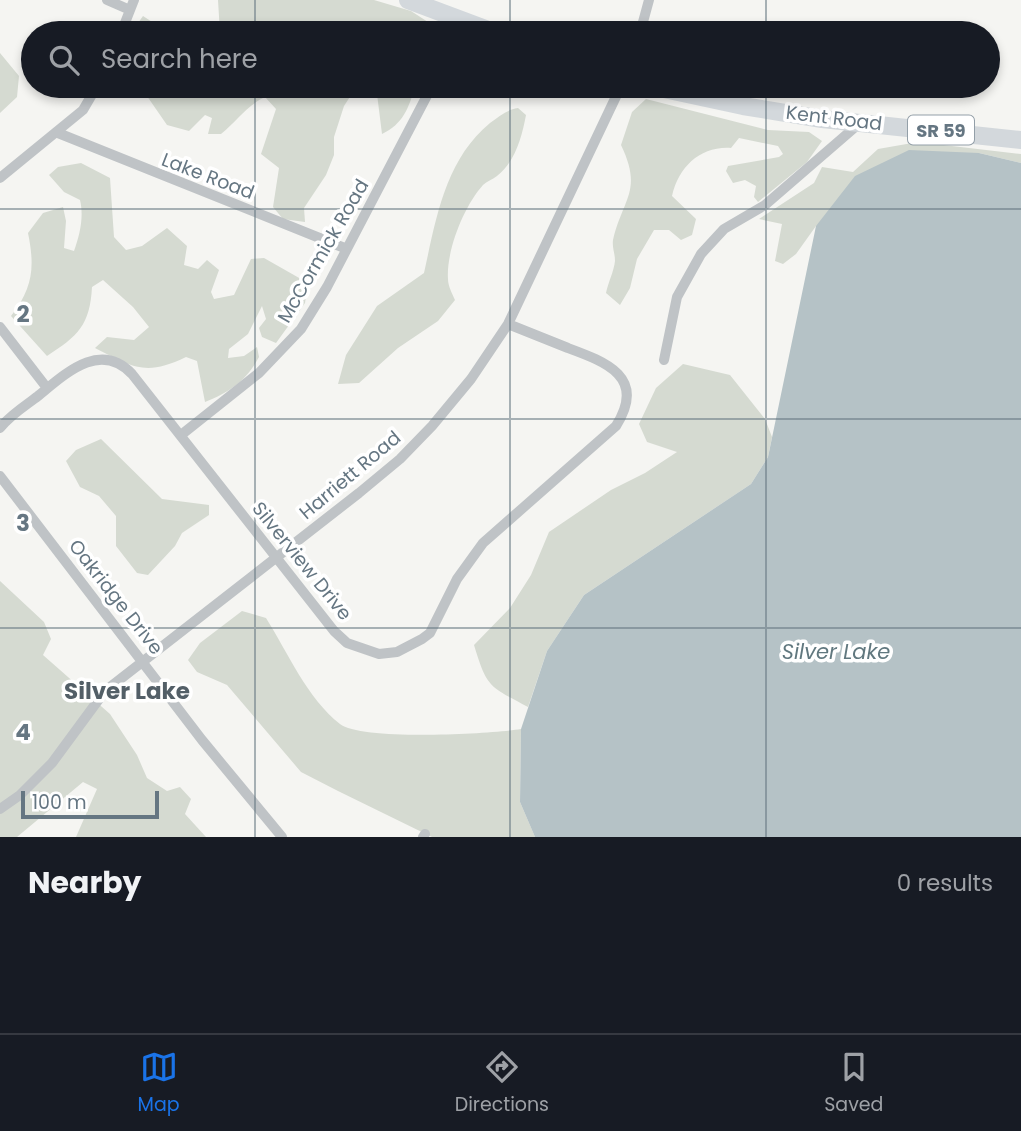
<!DOCTYPE html>
<style>
:root{--surface:#171b24;--page:#20242c;--text:#f1f3f6;--muted:#9ea1a6;--line:#363941;--accent:#1a73e8}
body{margin:0;font-family:Poppins,sans-serif;background:var(--page);color:var(--text)}
.scale{position:absolute;left:21px;bottom:18px;width:138px;box-sizing:border-box;padding-left:7px;border:4px solid #657682;border-top:0;font-size:19px;line-height:24px;white-space:nowrap;color:#657682;-webkit-text-stroke:5px #fff;paint-order:stroke}
.list{margin:0;padding:0;list-style:none}
h2{display:flex;justify-content:space-between;align-items:center;height:91px;margin:0;padding:0 28px;font-size:30px}
h2 small{font-size:23px;font-weight:400;color:var(--muted)}
.icon{flex:none;width:38px;height:38px;fill:none;stroke:currentColor;stroke-width:2;stroke-linecap:round;stroke-linejoin:round}
.map{position:relative;flex:none;width:1021px;height:837px;overflow:hidden}
.search{position:absolute;background:var(--surface);box-shadow:0 4px 10px #0003;left:21px;right:21px;top:21px;height:77px;display:flex;align-items:center;gap:18px;box-sizing:border-box;padding:0 24px;border-radius:38px;color:var(--muted);font-size:26px}
.sheet{height:196px;background:var(--surface)}
nav{display:flex;justify-content:space-around;align-items:center;box-sizing:border-box;height:98px;border-top:2px solid var(--line);background:var(--surface);font-size:19px;color:var(--muted)}
nav a{display:grid;justify-items:center;gap:4px}
nav .on{color:var(--accent)}
.map>svg:first-child{display:block}
.green{fill:#d5dad1}
.water{fill:#b5c2c6}
.lines{fill:none;stroke-linecap:round;stroke-linejoin:round}
.minor{stroke:#bfc3c6;stroke-width:10}
.primary{stroke:#d3d8dc;stroke-width:18}
.grid{fill:none;stroke:#657682;stroke-width:2;stroke-opacity:0.55}
.labels{text-anchor:middle;dominant-baseline:central;stroke-width:7;stroke-linejoin:round;paint-order:stroke}
.shield{fill:#fff;stroke:#939fa8;stroke-width:2}
.shield-label{font-size:18px;font-weight:bold;fill:#657682}
.street-label{font-size:19px;fill:#657682;stroke:#fff}
.water-label{font-size:21px;font-style:italic;fill:#61787f;stroke:#fff}
.quarter-label{font-size:23px;font-weight:bold;fill:#535f67;stroke:#fff}
.grid-label{font-size:23px;text-anchor:middle;font-weight:bold;fill:#657682;stroke:#fff;stroke-width:7;stroke-linejoin:round;paint-order:stroke}
</style>
<div class="map">
<svg width="1021" height="837" viewBox="0 0 1021 837">
<rect width="100%" height="100%" fill="#f5f5f2"/>
<!-- green -->
<path class="green" d="M 218,0 L 374,0 L 411,11 L 445,33 C 425,33 403,28 385,33 L 220,33 Z
M 143,16 L 169,33 L 131,33 Z
M 0,53 L 19,76 L 17,97 L 0,113 Z
M 140,86 L 357,86 L 344,106 L 334,137 L 334,155 L 326,175 L 304,208 L 305,222 L 283,219 L 273,207 L 279,168 L 261,154 L 276,109 L 265,97 C 246,106 237,121 221,134 L 208,134 L 212,118 L 205,115 L 189,131 L 167,125 Z
M 365,86 L 415,86 C 409,108 403,124 382,134 L 377,94 Z
M 646,99 L 768,130 L 809,132 L 822,141 L 807,162 L 758,202 L 754,197 L 756,186 L 745,180 L 733,183 L 726,171 L 728,166 L 779,157 L 783,154 L 778,146 L 739,138 L 731,148 C 701,146 679,166 672,196 L 696,219 L 692,235 L 681,240 L 669,230 L 654,230 L 637,259 L 630,288 L 620,305 L 606,293 C 608,283 614,271 615,261 C 615,253 612,248 613,240 C 623,198 643,191 621,145 L 632,112 Z
M 518,108 L 526,115 C 522,137 515,162 497,176 C 492,180 487,181 483,185 C 464,206 446,251 448,279 C 448,286 452,293 455,300 L 438,321 L 398,348 L 359,383 L 338,384 L 346,355 L 377,306 L 424,273 C 436,219 445,160 490,123 C 500,116 506,110 518,108 Z
M 918,142 L 1021,154 L 1021,163 L 979,153 L 816,226 L 796,254 L 783,264 L 775,261 L 782,224 L 759,219 L 814,183 L 822,167 L 853,172 L 878,149 Z
M 81,163 L 110,178 L 114,237 L 126,250 L 142,246 L 167,228 L 187,246 L 184,265 L 198,269 L 207,260 L 219,270 L 211,292 L 214,299 L 234,295 L 251,259 L 264,258 L 308,283 L 305,303 L 276,343 L 262,337 L 259,328 L 266,319 L 262,306 L 248,334 L 229,349 L 228,358 L 244,356 L 257,347 L 259,357 C 246,381 230,392 205,402 L 197,361 L 186,357 C 145,377 133,367 95,348 L 107,337 L 134,340 L 149,327 L 133,307 L 103,280 L 92,287 C 90,325 78,336 47,356 L 11,316 C 33,288 35,267 28,233 L 43,213 L 63,207 L 66,221 L 64,248 L 74,251 C 80,234 84,217 80,200 L 64,192 L 49,175 L 58,167 Z
M 683,364 L 730,375 L 765,419 L 772,437 L 768,457 L 751,484 L 584,595 L 547,651 L 528,707 C 489,686 487,688 474,645 L 510,608 L 531,575 L 549,532 L 611,490 L 645,473 L 677,452 L 647,442 L 639,424 L 656,388 Z
M 101,439 L 162,499 L 209,505 L 209,515 L 182,533 L 175,546 L 148,575 L 137,573 L 116,546 L 116,516 L 99,496 L 80,487 L 66,461 L 76,450 Z
M 0,581 L 44,622 L 51,639 L 43,655 L 110,714 L 137,755 L 147,778 L 167,791 L 180,787 L 191,799 L 185,814 L 206,837 L 76,837 L 97,789 L 83,782 L 17,837 L 0,837 Z
M 242,611 L 266,618 C 288,653 307,698 340,724 C 361,741 491,734 521,729 L 520,802 L 535,837 L 432,837 L 338,791 L 301,772 L 227,685 L 197,672 L 188,660 L 200,643 Z"/>
<!-- water -->
<path class="water" d="M 909,150 L 979,153 L 1021,163 L 1021,837 L 535,837 L 520,802 L 521,729 L 547,651 L 584,595 L 751,484 L 768,457 L 816,226 L 855,176 Z"/>
<g class="lines">
<!-- minor -->
<path class="minor" d="M 107,0 L 130,10
M 121,33 L 134,0
M 640,33 L 649,0
M 58,133 L 347,249
M 0,178 L 83,110 L 97,86
M 0,327 L 47,388
M 664,360 L 677,297 L 701,254 L 724,229 L 765,205 L 861,122
M 0,428 C 10,415 25,406 38,396 C 65,374 100,340 132,374 L 334,631 L 347,643 L 379,654 L 397,652 L 422,639 L 430,633 L 457,579 L 483,543 L 616,426 C 647,377 606,362 568,348 C 548,340 528,332 508,324
M 181,435 L 259,373 L 301,329 L 327,287 L 432,86
M 0,476 L 202,740 L 282,837
M 0,809 L 20,795 L 52,763 L 105,691 L 359,493 L 400,459 L 432,426 L 471,379 L 508,324 L 621,86
M 423,837 L 425,834"/>
<!-- primary -->
<path class="primary" d="M 408,0 L 496,33
M 650,86 L 743,106 L 822,119 L 1021,140"/>
</g>
<!-- grid -->
<path class="grid" d="M 255,0 L 255,33M 510,0 L 510,33M 766,0 L 766,33M 255,86 L 255,837M 510,86 L 510,837M 766,86 L 766,837M 0,209 L 1021,209M 0,419 L 1021,419M 0,628 L 1021,628"/>
<g class="labels">
<!-- shield labels -->
<rect class="shield" x="908" y="115.5" width="66" height="29" rx="5"/>
<g class="shield-label">
<text x="941" y="130">SR 59</text>
</g>
<!-- street labels -->
<g class="street-label">
<text transform="translate(834 118) rotate(7)">Kent Road</text>
<text transform="translate(208 176) rotate(21)">Lake Road</text>
<text transform="translate(323 251) rotate(-60)">McCormick Road</text>
<text transform="translate(350 475) rotate(-40)">Harriett Road</text>
<text transform="translate(302 561) rotate(51)">Silverview Drive</text>
<text transform="translate(116 597) rotate(52)">Oakridge Drive</text>
</g>
<!-- water labels -->
<g class="water-label">
<text x="836" y="651">Silver Lake</text>
</g>
<!-- quarter labels -->
<g class="quarter-label">
<text x="127" y="691">Silver Lake</text>
</g>
</g>
<g class="grid-label">
<text x="23" y="322">2</text>
<text x="23" y="531">3</text>
<text x="23" y="740">4</text>
</g>
</svg>
<div class="scale">100 m</div>
<div class="search"><svg class="icon" aria-label="search" viewBox="0 0 24 24"><circle cx="10" cy="10" r="6"/><path d="M15 15l6 6"/></svg>Search here</div>
</div>
<section class="sheet">
<h2>Nearby<small>0 results</small></h2>
<ul class="list">
</ul>
</section>
<nav>
<a class="on"><svg class="icon" aria-label="map" viewBox="0 0 24 24"><path d="M3 6l6-2 6 2 6-2v14l-6 2-6-2-6 2zM9 4v14M15 6v14"/></svg>Map</a>
<a><svg class="icon" aria-label="directions" viewBox="0 0 24 24"><path d="M12 3l9 9-9 9-9-9zM9 14v-3h6M13 9l2 2-2 2"/></svg>Directions</a>
<a><svg class="icon" aria-label="saved" viewBox="0 0 24 24"><path d="M7 4h10v16l-5-4-5 4z"/></svg>Saved</a>
</nav>
